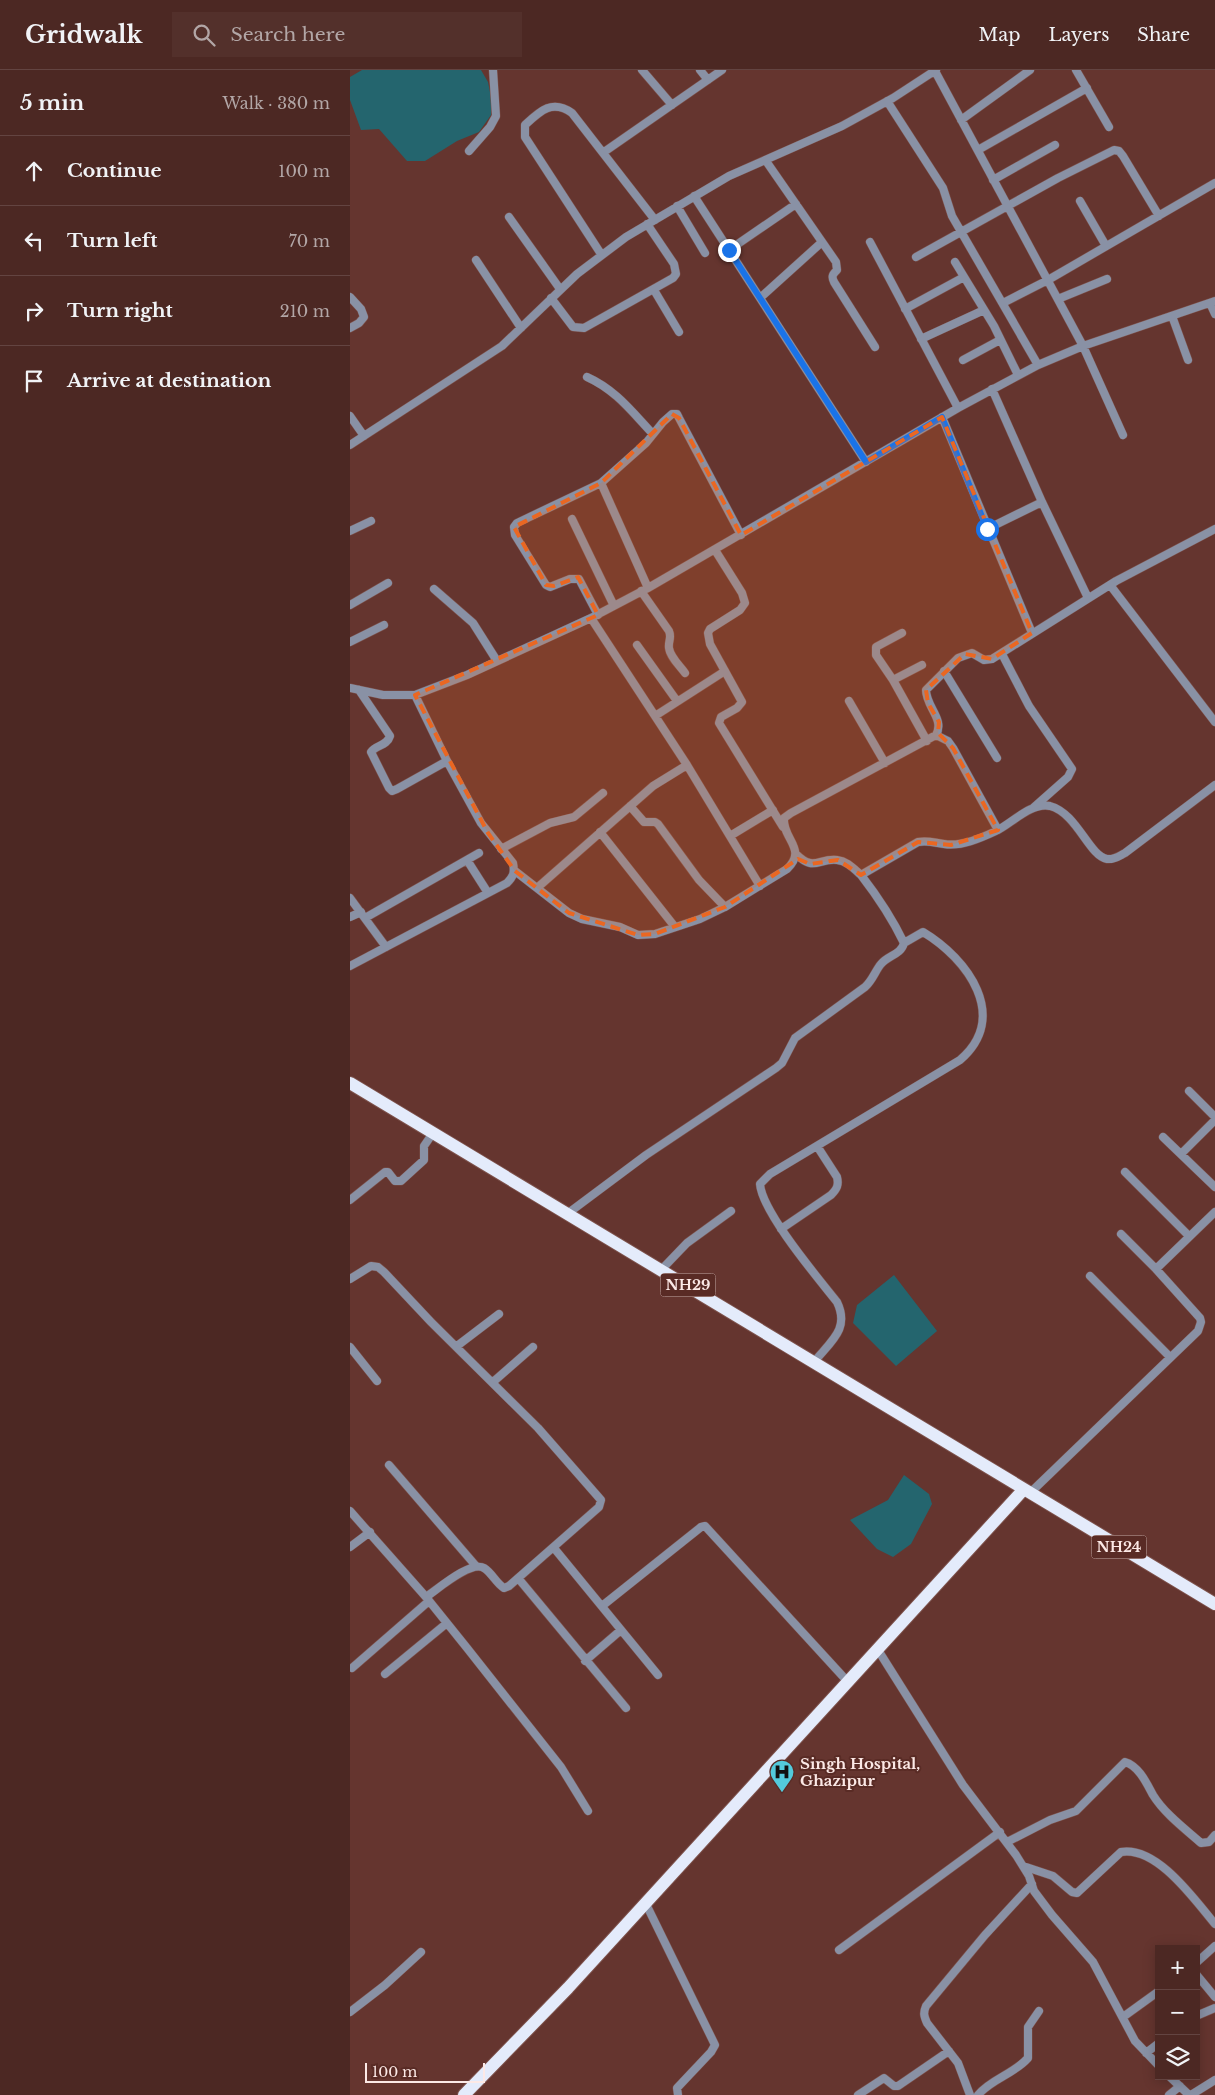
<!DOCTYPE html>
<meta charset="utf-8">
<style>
:root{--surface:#4c2823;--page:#53302b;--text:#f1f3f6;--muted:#b2a6a6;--line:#634441}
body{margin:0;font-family:"Libre Baskerville",serif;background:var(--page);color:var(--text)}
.controls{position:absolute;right:15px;bottom:15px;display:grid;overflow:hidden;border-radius:0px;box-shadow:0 2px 12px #0003}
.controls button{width:45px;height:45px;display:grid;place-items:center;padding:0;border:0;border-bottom:1px solid var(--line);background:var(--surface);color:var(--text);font:25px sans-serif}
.scale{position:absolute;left:15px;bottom:12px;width:120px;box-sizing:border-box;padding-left:5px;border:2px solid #fce9e6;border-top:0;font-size:14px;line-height:18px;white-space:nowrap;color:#fce9e6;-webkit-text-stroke:4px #592b25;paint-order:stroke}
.stop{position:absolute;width:15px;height:15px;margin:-11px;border:4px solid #1a73e8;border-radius:50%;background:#fff}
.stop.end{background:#1a73e8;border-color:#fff;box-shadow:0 1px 5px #0008}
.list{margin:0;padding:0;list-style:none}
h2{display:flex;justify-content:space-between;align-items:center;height:65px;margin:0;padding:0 20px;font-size:21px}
h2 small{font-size:16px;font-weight:400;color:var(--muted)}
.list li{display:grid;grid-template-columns:32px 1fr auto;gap:15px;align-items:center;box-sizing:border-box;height:70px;padding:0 20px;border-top:1px solid var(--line)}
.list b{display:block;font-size:19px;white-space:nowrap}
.list em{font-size:16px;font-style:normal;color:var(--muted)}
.icon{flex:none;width:28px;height:28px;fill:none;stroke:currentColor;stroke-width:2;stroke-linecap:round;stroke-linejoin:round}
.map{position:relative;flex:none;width:865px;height:2025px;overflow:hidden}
header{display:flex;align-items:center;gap:30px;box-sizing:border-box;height:70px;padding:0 25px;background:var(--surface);border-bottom:1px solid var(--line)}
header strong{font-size:24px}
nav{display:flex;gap:28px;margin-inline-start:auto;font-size:18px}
.search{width:350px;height:45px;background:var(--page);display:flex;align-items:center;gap:12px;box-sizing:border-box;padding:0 18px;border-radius:0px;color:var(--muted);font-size:19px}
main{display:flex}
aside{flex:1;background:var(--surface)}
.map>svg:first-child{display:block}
.water{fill:#24656e}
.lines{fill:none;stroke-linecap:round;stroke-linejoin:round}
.minor-casing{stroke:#7d524c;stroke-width:9}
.trunk-casing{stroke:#7d524c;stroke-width:14}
.minor{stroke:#8991a5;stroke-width:8}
.trunk{stroke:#e4ebfb;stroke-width:12}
.route{stroke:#1a73e8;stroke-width:6}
.marked{fill:#ea6722;fill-opacity:0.2;stroke:#ea6722;stroke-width:4;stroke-dasharray:10 6;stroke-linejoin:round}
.labels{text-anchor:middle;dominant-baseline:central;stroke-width:4;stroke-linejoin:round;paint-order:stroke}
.shield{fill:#592b25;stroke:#cbb0ac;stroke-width:1}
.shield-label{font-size:14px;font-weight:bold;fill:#fce9e6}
.poi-label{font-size:15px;font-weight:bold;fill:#fce9e6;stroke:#592b25;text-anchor:start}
</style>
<header>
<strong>Gridwalk</strong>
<div class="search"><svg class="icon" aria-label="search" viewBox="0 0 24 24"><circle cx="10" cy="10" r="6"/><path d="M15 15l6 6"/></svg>Search here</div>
<nav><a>Map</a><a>Layers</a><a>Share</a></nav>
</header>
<main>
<aside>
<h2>5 min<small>Walk · 380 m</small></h2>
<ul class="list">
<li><svg class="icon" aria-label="ahead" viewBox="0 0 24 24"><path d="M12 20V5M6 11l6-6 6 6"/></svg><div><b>Continue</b></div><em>100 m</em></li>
<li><svg class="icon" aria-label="left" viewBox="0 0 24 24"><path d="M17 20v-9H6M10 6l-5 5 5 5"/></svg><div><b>Turn left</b></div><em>70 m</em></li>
<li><svg class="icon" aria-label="right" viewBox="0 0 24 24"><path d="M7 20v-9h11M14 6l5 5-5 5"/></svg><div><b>Turn right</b></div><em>210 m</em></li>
<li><svg class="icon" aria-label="arrive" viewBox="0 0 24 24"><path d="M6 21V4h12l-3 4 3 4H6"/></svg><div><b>Arrive at destination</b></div></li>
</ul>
</aside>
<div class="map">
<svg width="865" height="2025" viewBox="0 0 865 2025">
<rect width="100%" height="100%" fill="#65352f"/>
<!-- water -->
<path class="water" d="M 12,0 L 131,0 L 138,12 L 141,27 L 141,45 L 129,62 L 107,71 L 75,91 L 57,91 L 29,59 L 11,60 L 0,30 L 0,7 Z
M 544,1205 L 587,1261 L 546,1296 L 503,1253 L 507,1235 Z
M 554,1405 L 579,1424 L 582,1434 L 561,1474 L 543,1487 L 527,1479 L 500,1450 L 538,1430 Z"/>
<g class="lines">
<defs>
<path id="minor" d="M 292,0 L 322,35
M 350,0 L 358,10
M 726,0 L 759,57
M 585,1 L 733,276 L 773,365
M 537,31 L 593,118 L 602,146 L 688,295
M 611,50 L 680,0
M 628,80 L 737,18
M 119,81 L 140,57 L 146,46 L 143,0
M 254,82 L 372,0
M 416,91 L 486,192 L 487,200 C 483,204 481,206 484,212 L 525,277
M 643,110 L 705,75
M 344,126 L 516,392
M 730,131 L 756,176
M 327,136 L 355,183
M 159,147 L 210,219
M 520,172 L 608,338
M 379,180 L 446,134
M 251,184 L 175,67 L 175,55 C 190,41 202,29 222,43 L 305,150
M 566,187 L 708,108 L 764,80 L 769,81 L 773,86 L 809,146
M 126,190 L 171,258
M 605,192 L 644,256 L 668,305
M 304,220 L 329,262
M 0,227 L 11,239 L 14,247 L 9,253 L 0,258
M 201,228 L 223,257 L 234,258 L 323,208 L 326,204 L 324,194 L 297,154
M 410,228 L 472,172
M 708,229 L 757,209
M 653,233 L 698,210 L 865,113
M 860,233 L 865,244
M 555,239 L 614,207
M 822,246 L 838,290
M 571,269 L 634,240
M 613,290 L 650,270
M 237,307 C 266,320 282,342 303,364
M 642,319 L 692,432 L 738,528
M 0,346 L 14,366
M 592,347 L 682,563
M 0,375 L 152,276 L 227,204 L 276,167 L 379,106 L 492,56 L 543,28 L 586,0
M 251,413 L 298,518
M 222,449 L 264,536
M 637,459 L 692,432
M 0,461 L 21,451
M 365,480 L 392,523 L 395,533 L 390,540 L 360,559 L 358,563 L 360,574 L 392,632 L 387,638 L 371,647 L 369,653 L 433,757
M 760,515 L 865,652
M 84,519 L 123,553 L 147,591
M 291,521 L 319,561 C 322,568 318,571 319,578 C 320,587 330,596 335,603
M 0,535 L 38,513
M 248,545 L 229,509 L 220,509 L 200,517 L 196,515 L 165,465 L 164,457 L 167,453 L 251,413 L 296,373 L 313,352 L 322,344 L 327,344 L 329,348 L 391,465
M 241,548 L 337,695 L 410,816
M 552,563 L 526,577 L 526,585 L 543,610 L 577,671
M 0,572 L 34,555
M 287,575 L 327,631
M 652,584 L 679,636 L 722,699 L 718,707 L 683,738
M 594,601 L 647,688
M 543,610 L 572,595
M 0,618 L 33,625 L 65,625 L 117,605 L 241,548 L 298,518 L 608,338 L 688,295 L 733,276 L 865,231
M 9,620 L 40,666 C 37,676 26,675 21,682 L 39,718 L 42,721 L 47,719 L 97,691
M 499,631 L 535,693
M 305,646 L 375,601
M 586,665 L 598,671 L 603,678 L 648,760
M 280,736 L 294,752 L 305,752 L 308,754 L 349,810 L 375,837
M 250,762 L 325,857
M 380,766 L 423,740
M 151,779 L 200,753 L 224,747 L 253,723
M 446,784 C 464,802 468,788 487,790 C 497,791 504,799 511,805 L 568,772 C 578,770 585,773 594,774 C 611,777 631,768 646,761 C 661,754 681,732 700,736 C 727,743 739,786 757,789 C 764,790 769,786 775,783 L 865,715
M 117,790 L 138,823
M 165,801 L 219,843 L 232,849 L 270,857 L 288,865 L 305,864 L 350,849 L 375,837 L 437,799 C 458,779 432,769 434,748 L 441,743 L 586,665 C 595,649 576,637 576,620 L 608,588 L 622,583 L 634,590 L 642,589 L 766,511 L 865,459
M 187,818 L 303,716 L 337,695
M 0,828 L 36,877
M 0,847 L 11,842
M 15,848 L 129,783
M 0,896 L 157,813 C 163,807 165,803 163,793 L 131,753 L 97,691 L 65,625
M 839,1021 L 865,1047
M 813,1067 L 865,1117
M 831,1084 L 865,1050
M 775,1102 L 839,1166
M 0,1130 L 35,1102 L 38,1102 L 45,1111 L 51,1111 L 74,1090 L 74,1076 L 83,1063
M 217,1144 L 296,1085 L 426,998 L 432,993 L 445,968 L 515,917 C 523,910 525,901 531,894 C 538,885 551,885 554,873 C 542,848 528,827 511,805
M 431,1159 L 481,1125 C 487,1119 489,1115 487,1107 L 467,1076
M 771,1164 L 806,1199
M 311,1200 L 337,1173 L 381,1141
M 740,1206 L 820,1287
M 0,1209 L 21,1196 L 28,1197 L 34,1202 L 81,1252 L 188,1358 L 251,1430 L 249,1437 L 159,1516 L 154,1518 C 146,1513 142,1503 134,1498 C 121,1490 88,1519 76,1527
M 107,1276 L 149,1244
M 0,1277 L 27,1311
M 464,1292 C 481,1271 500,1259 487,1232 C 468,1208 412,1142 410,1114 L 420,1104 L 610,990 C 660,947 618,889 573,862 L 554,873
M 143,1312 L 183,1277
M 39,1395 L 126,1496
M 680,1423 L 848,1261 L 851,1252 L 850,1248 L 806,1199 L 865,1142
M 0,1441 L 76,1527 L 117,1578 L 211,1697 L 238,1741
M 0,1477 L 20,1462
M 204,1478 L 308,1605
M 168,1508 L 276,1638
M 252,1536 L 351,1457 L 355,1456 L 498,1612
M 528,1580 L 613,1715 L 666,1785 L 679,1806 L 684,1821 L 702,1845 L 743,1892 L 785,1971 L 809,1996
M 235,1591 L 271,1560
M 2,1598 L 79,1531
M 35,1604 L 97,1553
M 657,1772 L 700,1750 L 726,1741 L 775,1692 C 789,1696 797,1714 803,1725 C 814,1743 835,1759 851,1773 L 859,1772 L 865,1765
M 673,1796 L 703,1806 L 722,1822 L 727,1823 L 771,1782 C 807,1776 844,1829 865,1854
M 296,1834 L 365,1975 L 361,1982 L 327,2018 L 328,2025
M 489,1880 L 650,1762
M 846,1893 L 865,1876
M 846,1904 L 865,1927
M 0,1942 L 35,1915 L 71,1882
M 846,1946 L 865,1938
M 773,1947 L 809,1921
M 796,1983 L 809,1973
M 819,2006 L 839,2025
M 508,2025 L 534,2008 L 544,2016 L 548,2016 L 599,1981
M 620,2025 L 608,1993 L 577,1953 C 574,1946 573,1943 576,1936 L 635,1865 L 682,1814
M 628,2025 C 641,2009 664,2004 678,1988 L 678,1957 L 689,1941
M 819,2025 L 830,2016
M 841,2025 L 865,2010"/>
<path id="trunk" d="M 0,1013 C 289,1186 578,1359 865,1534
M 114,2025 L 218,1918 L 674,1419"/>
</defs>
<!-- minor casing -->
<use href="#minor" class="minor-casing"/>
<!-- trunk casing -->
<use href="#trunk" class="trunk-casing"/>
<!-- minor -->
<use href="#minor" class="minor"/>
<!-- trunk -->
<use href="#trunk" class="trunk"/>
</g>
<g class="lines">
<!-- route -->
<path class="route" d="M 379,180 L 516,392 L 592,347 L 637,459"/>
</g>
<!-- marked area -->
<path class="marked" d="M 322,344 L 329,348 L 391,465 L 592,347 L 682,563 L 642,589 L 615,584 L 576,620 L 578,633 L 589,652 L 588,663 L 603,678 L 648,760 L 601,775 L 568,772 L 511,805 L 488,790 L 460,794 L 448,789 L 375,837 L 305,864 L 288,865 L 219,843 L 165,801 L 138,763 L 65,625 L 248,545 L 228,507 L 204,516 L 196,515 L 164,457 L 251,413 Z"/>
<!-- icons -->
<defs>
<symbol id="hospital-pin" viewBox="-11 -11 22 30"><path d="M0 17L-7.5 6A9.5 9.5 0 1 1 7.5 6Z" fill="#53cadc" stroke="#592b25"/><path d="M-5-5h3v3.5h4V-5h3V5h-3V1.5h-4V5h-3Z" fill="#111"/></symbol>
</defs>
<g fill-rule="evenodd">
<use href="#hospital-pin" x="418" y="1688" width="28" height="38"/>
</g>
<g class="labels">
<!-- shield labels -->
<g class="shield">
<rect x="310.5" y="1203.5" width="55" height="23" rx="4"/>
<rect x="741.5" y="1465.5" width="55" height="23" rx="4"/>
</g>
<g class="shield-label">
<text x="338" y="1215">NH29</text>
<text x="769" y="1477">NH24</text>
</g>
<!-- poi labels -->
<g class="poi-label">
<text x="450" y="1693">Singh Hospital,<tspan x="450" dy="17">Ghazipur</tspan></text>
</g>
</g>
</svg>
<div class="controls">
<button>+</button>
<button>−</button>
<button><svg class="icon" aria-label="layers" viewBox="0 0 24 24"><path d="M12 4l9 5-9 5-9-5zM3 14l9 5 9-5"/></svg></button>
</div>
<div class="scale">100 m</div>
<div class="stop" style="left:637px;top:459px"></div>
<div class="stop end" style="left:379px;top:180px"></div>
</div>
</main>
